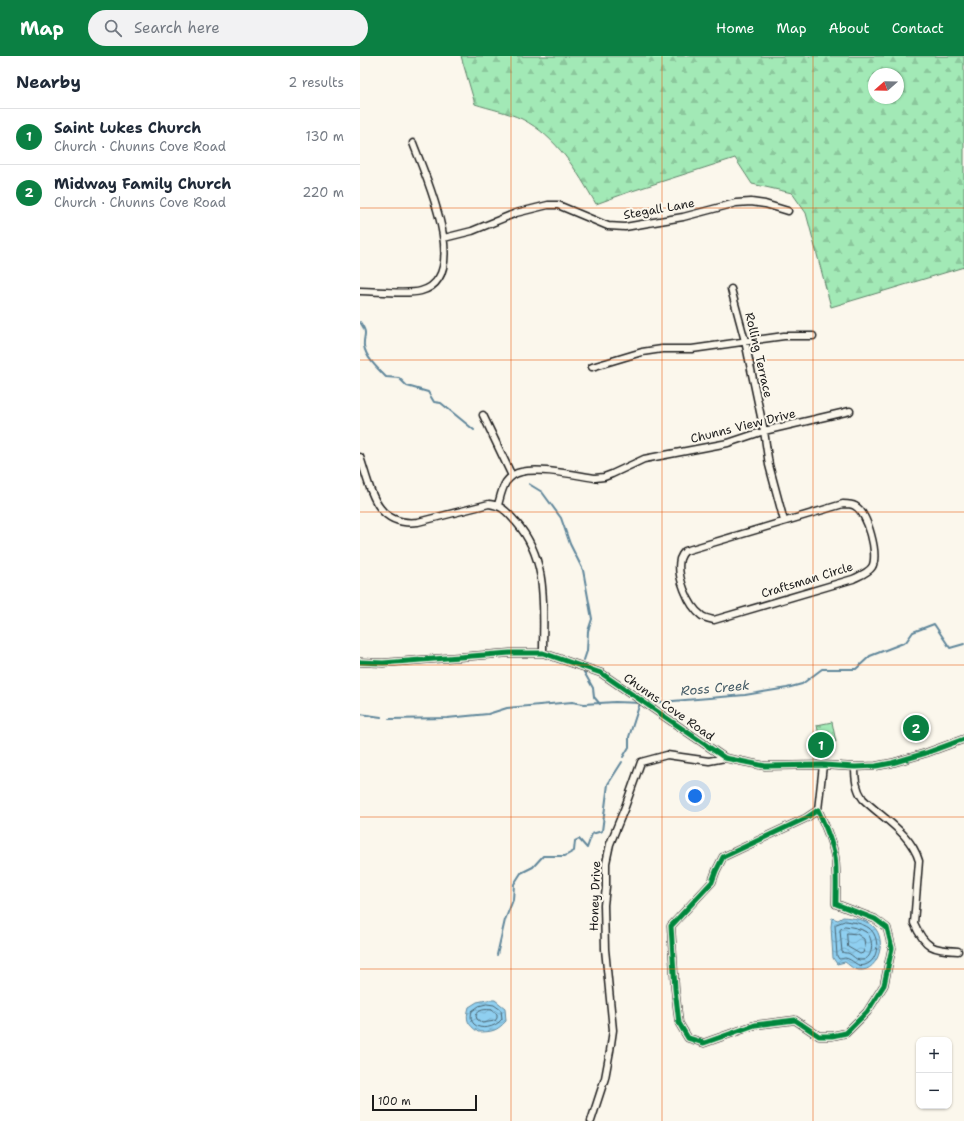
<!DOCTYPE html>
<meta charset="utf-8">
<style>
:root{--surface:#fff;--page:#f2f2f3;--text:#1f2937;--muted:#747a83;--line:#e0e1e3;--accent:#0b8043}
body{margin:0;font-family:"Shantell Sans",sans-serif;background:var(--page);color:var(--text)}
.controls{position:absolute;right:12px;bottom:12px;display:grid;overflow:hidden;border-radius:8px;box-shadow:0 1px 3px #0004}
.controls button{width:36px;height:36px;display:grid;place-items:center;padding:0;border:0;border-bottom:1px solid var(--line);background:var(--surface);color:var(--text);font:20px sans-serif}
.compass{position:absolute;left:508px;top:12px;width:36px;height:36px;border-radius:50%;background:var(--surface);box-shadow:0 1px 3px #0004;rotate:250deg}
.scale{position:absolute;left:12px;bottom:10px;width:105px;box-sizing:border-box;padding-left:4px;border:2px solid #1c1c1c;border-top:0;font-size:11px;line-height:14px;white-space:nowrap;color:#1c1c1c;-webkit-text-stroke:3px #fbf7ec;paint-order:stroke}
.you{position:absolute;left:335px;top:740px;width:14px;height:14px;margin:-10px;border:3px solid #fff;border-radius:50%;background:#1a73e8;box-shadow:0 0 0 6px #1a73e833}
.badge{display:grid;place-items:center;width:26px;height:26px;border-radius:50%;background:var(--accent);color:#fff;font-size:13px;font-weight:700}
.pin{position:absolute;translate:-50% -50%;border:2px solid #fff;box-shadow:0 1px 4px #0006}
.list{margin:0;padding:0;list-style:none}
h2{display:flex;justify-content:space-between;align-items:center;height:52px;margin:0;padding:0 16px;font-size:17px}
h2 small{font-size:13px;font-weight:400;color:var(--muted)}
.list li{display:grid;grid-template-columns:26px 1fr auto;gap:12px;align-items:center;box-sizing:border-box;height:56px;padding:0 16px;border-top:1px solid var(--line)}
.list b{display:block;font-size:15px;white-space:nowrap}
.list p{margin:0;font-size:13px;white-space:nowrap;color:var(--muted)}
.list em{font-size:13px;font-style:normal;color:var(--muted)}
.icon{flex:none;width:22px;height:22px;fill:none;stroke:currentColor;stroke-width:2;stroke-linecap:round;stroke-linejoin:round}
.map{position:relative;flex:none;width:604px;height:1065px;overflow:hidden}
header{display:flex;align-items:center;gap:24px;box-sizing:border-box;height:56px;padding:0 20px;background:var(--accent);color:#fff}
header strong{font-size:19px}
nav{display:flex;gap:22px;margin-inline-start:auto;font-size:14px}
.search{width:280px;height:36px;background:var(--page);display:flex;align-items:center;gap:10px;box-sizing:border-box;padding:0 14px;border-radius:22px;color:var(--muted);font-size:15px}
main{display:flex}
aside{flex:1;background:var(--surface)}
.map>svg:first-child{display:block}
.forest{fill:url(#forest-firs);stroke:#5f8269;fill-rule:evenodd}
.cemetery{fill:url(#cemetery-stones);stroke:#5f8269}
.water{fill:url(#water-waves);stroke:#61879b}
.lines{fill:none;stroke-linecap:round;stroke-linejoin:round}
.shore{stroke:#4a6471;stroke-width:1}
.stream{stroke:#61879b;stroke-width:2}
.street-casing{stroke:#1c1c1c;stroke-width:9}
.street{stroke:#fbf7ec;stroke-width:6}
.cycleway-casing{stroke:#fbf7ec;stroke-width:8}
.cycleway{stroke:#00873e;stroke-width:5}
.grid{fill:none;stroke:#e8590c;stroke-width:1;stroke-opacity:0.55}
.labels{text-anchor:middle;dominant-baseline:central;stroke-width:4;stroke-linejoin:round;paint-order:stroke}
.street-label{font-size:12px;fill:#1c1c1c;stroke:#fbf7ec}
.water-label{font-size:13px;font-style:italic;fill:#445b66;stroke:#fbf7ec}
</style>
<header>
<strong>Map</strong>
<div class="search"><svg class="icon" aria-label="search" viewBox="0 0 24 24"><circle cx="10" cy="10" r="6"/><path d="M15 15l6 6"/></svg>Search here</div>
<nav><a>Home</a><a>Map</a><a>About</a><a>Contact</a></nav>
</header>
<main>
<aside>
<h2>Nearby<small>2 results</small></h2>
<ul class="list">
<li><span class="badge">1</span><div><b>Saint Lukes Church</b><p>Church · Chunns Cove Road</p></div><em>130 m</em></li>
<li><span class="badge">2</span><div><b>Midway Family Church</b><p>Church · Chunns Cove Road</p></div><em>220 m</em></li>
</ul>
</aside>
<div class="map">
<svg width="604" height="1065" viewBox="0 0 604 1065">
<defs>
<pattern id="forest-firs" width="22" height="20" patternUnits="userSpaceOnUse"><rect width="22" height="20" fill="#a2e9b6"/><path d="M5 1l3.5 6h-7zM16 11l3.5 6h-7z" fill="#8bc79c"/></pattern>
<pattern id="cemetery-stones" width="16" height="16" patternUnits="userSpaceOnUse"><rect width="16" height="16" fill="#a2e9b6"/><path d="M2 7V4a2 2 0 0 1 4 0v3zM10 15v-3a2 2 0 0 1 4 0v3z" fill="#8bc79c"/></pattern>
<pattern id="water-waves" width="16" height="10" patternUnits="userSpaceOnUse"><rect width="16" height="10" fill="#8fcff0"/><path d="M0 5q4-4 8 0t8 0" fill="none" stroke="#7bb1cd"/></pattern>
</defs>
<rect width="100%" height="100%" fill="#fbf7ec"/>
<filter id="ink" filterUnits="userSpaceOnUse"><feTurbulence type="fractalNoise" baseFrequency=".025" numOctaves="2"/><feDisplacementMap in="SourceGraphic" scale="8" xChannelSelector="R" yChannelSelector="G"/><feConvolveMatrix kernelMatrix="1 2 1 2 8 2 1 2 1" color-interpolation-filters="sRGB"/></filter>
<g filter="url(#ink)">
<!-- forest -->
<path class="forest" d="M 101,0 L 604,0 L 604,211 L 471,251 L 446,157 L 432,137 L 392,128 L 375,102 L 269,136 L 236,148 C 217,115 197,81 162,63 C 147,56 130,53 115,48 ZM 514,18 L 538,18 L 538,42 L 514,42 Z"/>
<!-- cemetery -->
<path class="cemetery" d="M 472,666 L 476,686 L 469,687 L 467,679 L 459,680 L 457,669 Z"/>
<!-- water -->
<path class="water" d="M 483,861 C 493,862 505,863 513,870 C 529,884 517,921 495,913 C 492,912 488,908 485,906 L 477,908 L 473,902 L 471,871 L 472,862 L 478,864 Z
M 127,944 L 135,944 L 145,952 L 146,965 C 137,975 132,976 118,976 C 108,968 105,965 109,951 L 117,946 Z"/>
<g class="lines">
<!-- shore -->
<path class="shore" d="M 485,865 C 493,866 502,867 509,872 C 520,880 520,904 505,909 C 497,912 493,903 485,902 C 485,902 480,903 479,903 L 477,900 L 475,869 Z
M 485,870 C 492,871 500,872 506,876 C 514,882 514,903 502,904 C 496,905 493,899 488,897 C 486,897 484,897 482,896 L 480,874 Z
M 487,877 L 497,878 L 504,883 L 505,891 L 503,897 L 500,898 L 488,891 Z
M 127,948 L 134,949 L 141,954 L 142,963 C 132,976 106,975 112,955 L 119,950 Z
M 132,954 L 137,958 L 137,962 L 135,965 L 122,967 L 117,963 L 116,960 C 118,953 126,953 132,954 Z"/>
<!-- stream -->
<path class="stream" d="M 0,266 C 9,279 3,278 4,290 C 6,302 18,313 26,321 L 39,322 L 47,330 L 68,336 L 74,346 L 81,347 L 114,374
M 169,428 L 182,436 L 201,462 L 210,488 L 223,514 L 232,563 L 228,575 L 227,595 L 224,604
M 224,616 L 233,632 L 234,641 L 240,648
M 289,647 L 385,639 L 427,632 L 442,628 L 462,613 L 496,613 L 510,600 L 546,586 L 553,576 L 574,568 L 590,592 L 604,588
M 0,658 L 21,661
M 29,663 L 87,662 L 128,658 L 147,652 L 212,646 L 224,648 L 255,646 L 282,647
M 263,701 L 269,691 L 269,681 L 280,647
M 137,899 L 145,864 L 153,844 L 154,828 L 161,817 L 173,811 L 183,800 L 205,800 L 214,795 L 215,785 L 219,783 L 227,792 L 232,778 L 242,775 L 248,728 L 262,706"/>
<defs>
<path id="street" d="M 84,182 L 112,175 L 156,157 L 188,149 L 198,149 L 248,170 L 265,171 L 323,161 L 376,147 L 391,146 L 405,148 L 428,155
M 371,233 L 385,285 L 404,375 L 409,409 L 424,465
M 0,235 C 16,235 47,239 61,235 C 113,221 64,117 53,87
M 232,311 L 282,296 L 302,293 L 332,293 L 424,280 L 453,280
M 123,359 L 152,420
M 0,401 C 11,433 15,471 58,466 L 129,448 C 143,450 146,455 156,466 C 189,504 183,551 183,597
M 483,448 C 486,448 492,448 495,450 C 508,457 519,499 512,511 C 508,517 499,520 493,523 L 354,564 C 350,563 345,562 342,560 C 328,550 316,519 320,503 C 321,500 323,497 325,495 Z
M 138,449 C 140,442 142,432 146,426 C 150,421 155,417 161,416 C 179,411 215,419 235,422 L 244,421 L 252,418 L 284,403 L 368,387 L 404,375 L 490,355
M 0,606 L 23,607 L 150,597 L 183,597 L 241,617 L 365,702 L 405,710 L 463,709 L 495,711 L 516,710 L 532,707 L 566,697 L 604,683
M 495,711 C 495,723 496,733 503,743 C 522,762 551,777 559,805 L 554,867 C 565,892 573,894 598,895
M 458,754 C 465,769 472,785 475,801 C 477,816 476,832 476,848 L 515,863 L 527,872 L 532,892 L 524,929 L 507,956 L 486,977 L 472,980 L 459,980 L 435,964 L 395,969 L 344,987 L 328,982 L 319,967 L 315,933 L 311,870 L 352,826 L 356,815 L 363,801 L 446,762 Z
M 458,754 L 463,709
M 231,1065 L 245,1022 L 250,995 L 253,974 L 245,893 L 244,849 L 246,831 L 246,807 L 250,788 L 265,751 L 281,706 L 307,699 L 349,705 L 365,702"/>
</defs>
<!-- street casing -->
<use href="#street" class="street-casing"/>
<!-- street -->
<use href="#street" class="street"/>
<defs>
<path id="cycleway" d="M 0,606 L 23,607 L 150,597 L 183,597 L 241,617 L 365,702 L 405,710 L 463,709 L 495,711 L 516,710 L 532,707 L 566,697 L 604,683
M 458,754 C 465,769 472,785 475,801 C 477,816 476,832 476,848 L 515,863 L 527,872 L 532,892 L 524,929 L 507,956 L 486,977 L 472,980 L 459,980 L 435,964 L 395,969 L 344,987 L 328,982 L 319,967 L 315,933 L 311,870 L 352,826 L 356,815 L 363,801 L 446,762 Z"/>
</defs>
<!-- cycleway casing -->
<use href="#cycleway" class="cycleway-casing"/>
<!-- cycleway -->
<use href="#cycleway" class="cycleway"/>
</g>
</g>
<!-- grid -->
<path class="grid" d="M 151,0 L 151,1065M 302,0 L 302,1065M 453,0 L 453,1065M 0,152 L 604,152M 0,304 L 604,304M 0,456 L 604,456M 0,609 L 604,609M 0,761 L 604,761M 0,913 L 604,913"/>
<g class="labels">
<!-- street labels -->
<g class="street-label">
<text transform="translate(299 153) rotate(-10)">Stegall Lane</text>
<text transform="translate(399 299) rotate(77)">Rolling Terrace</text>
<text transform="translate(383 370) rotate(-14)">Chunns View Drive</text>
<text transform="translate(447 524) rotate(-17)">Craftsman Circle</text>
<text transform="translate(309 651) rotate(35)">Chunns Cove Road</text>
<text transform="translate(235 840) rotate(-88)">Honey Drive</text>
</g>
<!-- water labels -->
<g class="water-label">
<text transform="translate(355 632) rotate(-5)">Ross Creek</text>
</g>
</g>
</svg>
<div class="controls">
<button>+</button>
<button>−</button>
</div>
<svg class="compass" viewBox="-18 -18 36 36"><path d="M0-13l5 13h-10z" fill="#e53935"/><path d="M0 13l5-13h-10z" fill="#747a83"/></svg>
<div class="scale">100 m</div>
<div class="you"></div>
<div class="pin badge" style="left:461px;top:689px">1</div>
<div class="pin badge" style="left:556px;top:672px">2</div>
</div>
</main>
